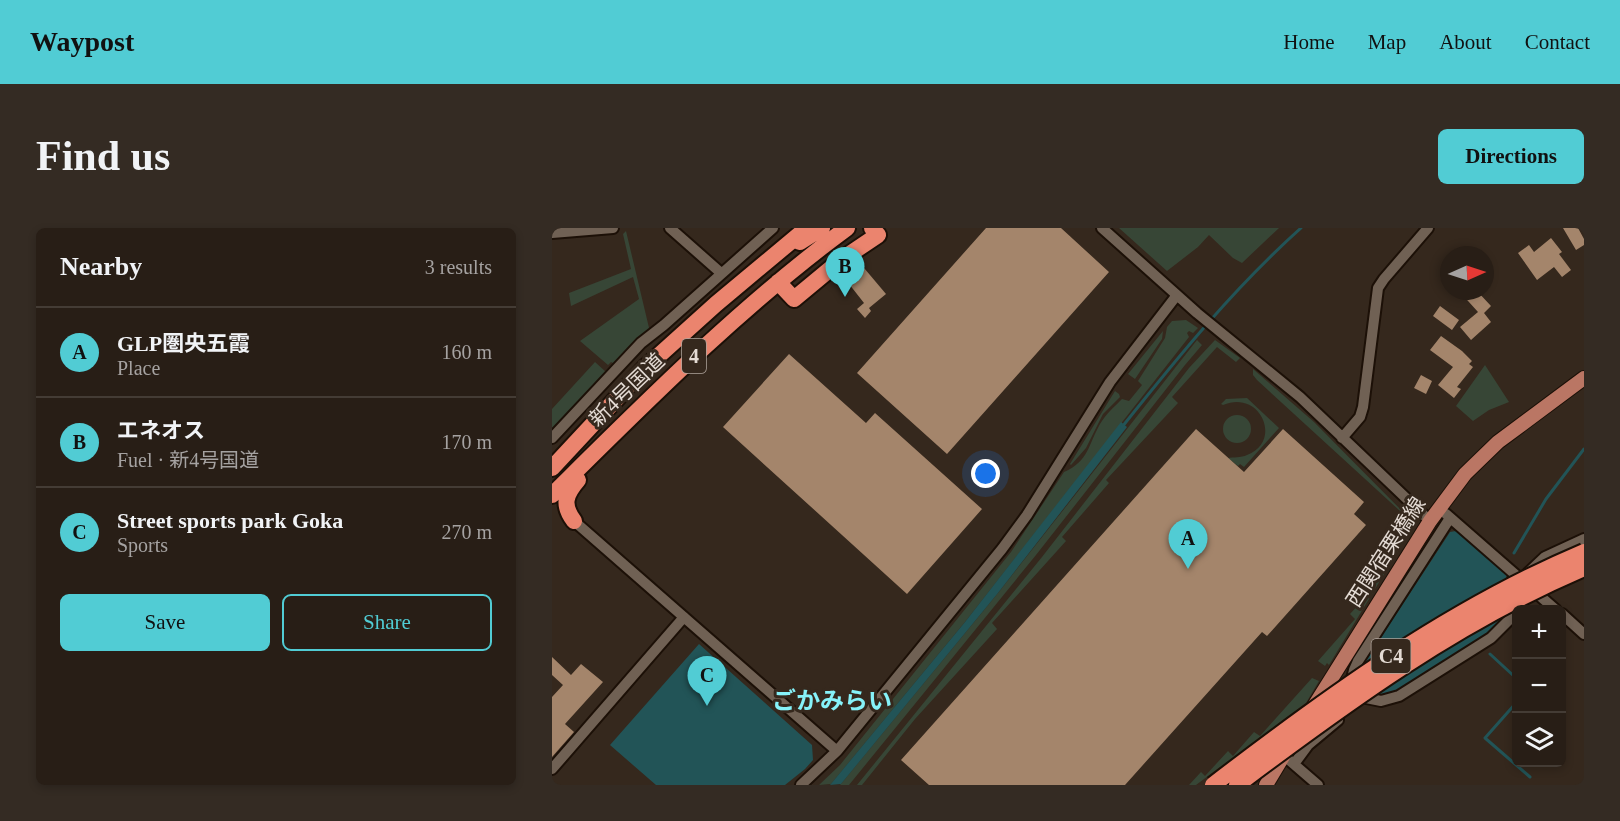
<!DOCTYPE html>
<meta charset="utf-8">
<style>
:root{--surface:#281e16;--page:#342b23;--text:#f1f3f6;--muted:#a5a2a1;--line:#443c35;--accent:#51ccd4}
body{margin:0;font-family:"Times New Roman","Noto Sans JP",serif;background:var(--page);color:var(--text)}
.controls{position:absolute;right:18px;bottom:18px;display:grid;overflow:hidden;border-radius:9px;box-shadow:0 3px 9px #0003}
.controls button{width:54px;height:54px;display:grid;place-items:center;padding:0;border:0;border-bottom:2px solid var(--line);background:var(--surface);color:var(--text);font:30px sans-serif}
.compass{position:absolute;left:888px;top:18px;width:54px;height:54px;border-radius:50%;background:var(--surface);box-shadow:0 3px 9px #0003;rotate:87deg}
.you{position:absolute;left:434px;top:246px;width:21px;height:21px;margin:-15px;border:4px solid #fff;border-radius:50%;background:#1a73e8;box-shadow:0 0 0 9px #1a73e833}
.badge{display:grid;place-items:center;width:39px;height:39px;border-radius:50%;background:var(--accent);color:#111;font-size:20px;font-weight:700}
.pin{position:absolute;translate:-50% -50px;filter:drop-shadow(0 2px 3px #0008)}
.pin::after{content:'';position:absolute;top:32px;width:21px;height:18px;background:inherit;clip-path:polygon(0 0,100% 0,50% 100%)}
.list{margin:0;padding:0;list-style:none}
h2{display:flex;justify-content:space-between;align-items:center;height:78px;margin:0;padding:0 24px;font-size:26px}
h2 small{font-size:20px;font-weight:400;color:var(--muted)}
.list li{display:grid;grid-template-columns:39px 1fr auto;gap:18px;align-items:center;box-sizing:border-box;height:90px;padding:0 24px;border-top:2px solid var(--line)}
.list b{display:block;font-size:22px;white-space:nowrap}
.list p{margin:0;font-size:20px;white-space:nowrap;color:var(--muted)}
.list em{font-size:20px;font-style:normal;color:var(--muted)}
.actions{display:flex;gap:12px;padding:18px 24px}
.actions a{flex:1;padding:14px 0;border:2px solid var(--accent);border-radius:9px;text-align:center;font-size:21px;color:var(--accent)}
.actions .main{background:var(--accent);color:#111}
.icon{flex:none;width:33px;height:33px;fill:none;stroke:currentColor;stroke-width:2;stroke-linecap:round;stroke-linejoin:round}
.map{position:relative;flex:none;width:1032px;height:557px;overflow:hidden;border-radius:9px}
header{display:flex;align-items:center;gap:36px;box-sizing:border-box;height:84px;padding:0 30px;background:var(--accent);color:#111}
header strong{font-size:28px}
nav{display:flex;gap:33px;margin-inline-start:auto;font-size:21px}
.intro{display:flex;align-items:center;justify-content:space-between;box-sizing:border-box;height:144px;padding:0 36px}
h1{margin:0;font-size:42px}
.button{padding:15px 27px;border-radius:9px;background:var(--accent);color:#111;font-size:21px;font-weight:700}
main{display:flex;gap:36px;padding:0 36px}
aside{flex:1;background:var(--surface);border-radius:9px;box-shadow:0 3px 9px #0003}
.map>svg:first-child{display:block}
.green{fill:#374636}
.water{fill:#225457}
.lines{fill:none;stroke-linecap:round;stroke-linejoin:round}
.stream{stroke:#225457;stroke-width:3}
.building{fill:#a4856b}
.minor-casing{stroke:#1c1007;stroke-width:14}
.major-casing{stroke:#1c1007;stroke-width:16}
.highway-casing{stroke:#1c1007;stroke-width:20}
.minor{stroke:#706154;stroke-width:10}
.major{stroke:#ba7664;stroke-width:14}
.highway{stroke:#eb846e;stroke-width:16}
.highway-bridge-casing{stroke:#1c1007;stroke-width:20;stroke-linecap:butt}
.highway-bridge{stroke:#eb846e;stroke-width:16}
.labels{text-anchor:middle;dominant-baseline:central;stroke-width:6;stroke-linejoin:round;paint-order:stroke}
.shield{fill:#35281d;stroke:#b0a59d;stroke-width:1.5}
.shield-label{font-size:20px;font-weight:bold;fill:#e4dbd4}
.street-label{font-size:21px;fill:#e4dbd4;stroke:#35281d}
.quarter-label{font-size:24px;font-weight:bold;fill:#86f2f9;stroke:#35281d}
</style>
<header>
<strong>Waypost</strong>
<nav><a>Home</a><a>Map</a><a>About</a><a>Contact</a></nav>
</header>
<div class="intro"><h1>Find us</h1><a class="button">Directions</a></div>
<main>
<aside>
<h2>Nearby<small>3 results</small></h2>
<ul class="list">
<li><span class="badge">A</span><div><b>GLP圏央五霞</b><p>Place</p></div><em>160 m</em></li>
<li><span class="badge">B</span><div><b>エネオス</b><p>Fuel · 新4号国道</p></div><em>170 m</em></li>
<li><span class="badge">C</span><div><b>Street sports park Goka</b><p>Sports</p></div><em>270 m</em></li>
</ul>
<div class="actions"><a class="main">Save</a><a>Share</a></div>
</aside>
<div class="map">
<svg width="1032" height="557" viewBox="0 0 1032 557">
<rect width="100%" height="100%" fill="#35281d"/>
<!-- green -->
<path class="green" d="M 567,0 L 727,0 L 690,35 L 681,30 L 657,7 L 646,19 L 615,43 Z
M 74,3 L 98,104 L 63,136 L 59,134 L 56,137 L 28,113 L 87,71 L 81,49 L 19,78 L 17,65 L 79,41 L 71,6 Z
M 634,92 L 646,100 L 641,105 L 637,103 L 635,105 L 637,109 L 413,394 L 279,556 L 267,557 L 288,537 L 459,324 L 512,244 C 537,233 536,217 548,196 C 554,186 562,179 570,171 L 577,173 L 590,157 L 586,153 L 613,110 L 615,99 L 620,93 Z
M 611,103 L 610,111 L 583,151 L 576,146 Z
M 645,112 L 650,117 L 633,137 L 484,327 L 297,557 L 288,557 L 446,365 Z
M 663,112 L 688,130 L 684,134 L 665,119 L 620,169 L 626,175 L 554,252 L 557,255 L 510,309 L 514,313 L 440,395 L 445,401 L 363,491 L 310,557 L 305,557 L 490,329 L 637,140 Z
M 43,134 L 54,144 L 0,205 L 0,181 Z
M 933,137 L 957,174 L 937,182 L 921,193 L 904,178 Z
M 701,141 L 762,194 L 856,289 L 857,305 L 777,437 L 775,435 L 773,438 L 766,433 L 803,391 L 798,386 L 821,361 L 823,357 L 818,352 L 842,326 L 837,321 L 848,309 L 842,303 L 848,297 L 848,283 L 705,152 L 701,147 Z
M 563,163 L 567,166 L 568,169 L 551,186 L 534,220 L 519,237 L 518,236 Z
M 695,170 L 727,200 L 692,239 L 688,236 L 686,238 L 676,230 C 681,229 689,230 695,227 C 731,214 709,161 671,177 L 669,176 L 674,171 Z
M671 201a14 14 0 1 1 28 0a14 14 0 1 1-28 0Z
M 760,450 L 767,453 L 754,475 L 644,557 L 637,557 L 649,544 L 653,548 L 676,523 L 681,528 L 702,504 L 708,508 Z"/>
<!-- water -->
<path class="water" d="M 569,194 L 575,199 L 446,365 L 289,556 L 278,557 L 413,394 Z
M 904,303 L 955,347 L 953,352 L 969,359 L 960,386 L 927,414 L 840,466 L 830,468 L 807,465 L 807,444 L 813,434 L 898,304 Z
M 147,416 L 260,517 L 261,532 L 253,541 L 233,557 L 104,557 L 58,517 Z"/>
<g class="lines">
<!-- stream -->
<path class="stream" d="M 570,199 C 626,129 682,60 749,0
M 962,325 L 994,271 L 1032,221
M 938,426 L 964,450
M 964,475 L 933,510 L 978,549"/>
</g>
<!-- building -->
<path class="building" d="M 434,0 L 509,0 L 557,44 L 395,226 L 305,145 Z
M 1011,0 L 1026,0 L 1032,11 L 1032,17 L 1024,22 Z
M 999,10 L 1010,24 L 1007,26 L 1019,42 L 1010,49 L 1002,39 L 985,52 L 966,25 L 977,17 L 982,24 Z
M 307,34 L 334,66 L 317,80 L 319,83 L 313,90 L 305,81 L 312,75 L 290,47 Z
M 907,63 L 925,63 L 939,78 L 932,85 L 939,94 L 919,112 L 908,99 L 926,84 Z
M 888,78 L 907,92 L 900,102 L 881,88 Z
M 889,108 L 910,123 L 920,133 L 917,136 L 921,139 L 905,159 L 909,161 L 902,170 L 886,157 L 901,139 L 878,122 Z
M 237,126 L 314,195 L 323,185 L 430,281 L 355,366 L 171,199 Z
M 869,147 L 880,153 L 874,166 L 862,160 Z
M 644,201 L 692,244 L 731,201 L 812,274 L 802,286 L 814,297 L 715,408 L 710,404 L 573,557 L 377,557 L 349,532 Z
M 0,429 L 19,447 L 29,436 L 51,454 L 13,496 L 22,504 L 0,529 L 0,469 L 11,457 L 0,447 Z"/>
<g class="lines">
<defs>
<path id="minor" d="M 118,0 L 169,45
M 550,0 L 645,85 L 748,169 L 878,293
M 0,5 L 61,0
M 0,210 L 89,115 L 112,97 L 221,0
M 790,210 L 808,189 L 811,179 L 826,60 L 832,51 L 876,0
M 894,286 L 1004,382
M 22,293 L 285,523
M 974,347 L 993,329 L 1032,311
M 1010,386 L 1032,406
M 799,456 L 802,442 L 806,433 L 898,290
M 804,468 L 829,473 L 847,468 L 939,410 L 964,385
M 737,532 L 766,557
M 742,536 L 756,517 L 786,492
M 0,541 L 132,389
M 249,557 L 285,523 L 450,321 L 475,287 L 558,154 L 625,67"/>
<path id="major" d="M 759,483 L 878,293 L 913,246 L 946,214 L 1032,150
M 714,557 L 735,522"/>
<path id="highway" d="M 248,14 L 270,0
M 226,54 L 242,71 L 289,32 L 326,7 L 320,0
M 0,240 L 93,140 L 164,76 L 255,0
M 0,267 C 94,174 188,79 295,0
M 22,293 C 10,277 13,267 26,252"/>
</defs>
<!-- minor casing -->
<use href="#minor" class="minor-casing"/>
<!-- major casing -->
<use href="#major" class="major-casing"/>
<!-- highway casing -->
<use href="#highway" class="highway-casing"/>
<!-- minor -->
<use href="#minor" class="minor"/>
<!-- major -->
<use href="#major" class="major"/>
<!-- highway -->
<use href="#highway" class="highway"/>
<defs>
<path id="highway-bridge" d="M 661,557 C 777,468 897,381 1032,324
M 685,557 C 794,475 905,394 1032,340"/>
</defs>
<!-- highway-bridge casing -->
<use href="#highway-bridge" class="highway-bridge-casing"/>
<!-- highway-bridge -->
<use href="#highway-bridge" class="highway-bridge"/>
</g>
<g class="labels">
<!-- shield labels -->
<g class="shield">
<rect x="130" y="111" width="24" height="34" rx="4.5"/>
<rect x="819.5" y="411" width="39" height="34" rx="4.5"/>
</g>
<g class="shield-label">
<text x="142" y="128">4</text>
<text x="839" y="428">C4</text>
</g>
<!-- street labels -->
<g class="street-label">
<text transform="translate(75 162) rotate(-44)">新4号国道</text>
<text transform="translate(834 324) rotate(-57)">西関宿栗橋線</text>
</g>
<!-- quarter labels -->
<g class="quarter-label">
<text x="280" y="473">ごかみらい</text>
</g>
</g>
</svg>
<div class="controls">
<button>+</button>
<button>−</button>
<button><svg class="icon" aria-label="layers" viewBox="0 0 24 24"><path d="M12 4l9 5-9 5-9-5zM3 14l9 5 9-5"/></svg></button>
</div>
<svg class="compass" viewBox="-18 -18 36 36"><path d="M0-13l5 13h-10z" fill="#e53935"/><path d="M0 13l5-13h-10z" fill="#a5a2a1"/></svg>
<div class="you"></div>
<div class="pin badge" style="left:636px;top:341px">A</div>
<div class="pin badge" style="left:293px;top:69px">B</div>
<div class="pin badge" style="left:155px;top:478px">C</div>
</div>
</main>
